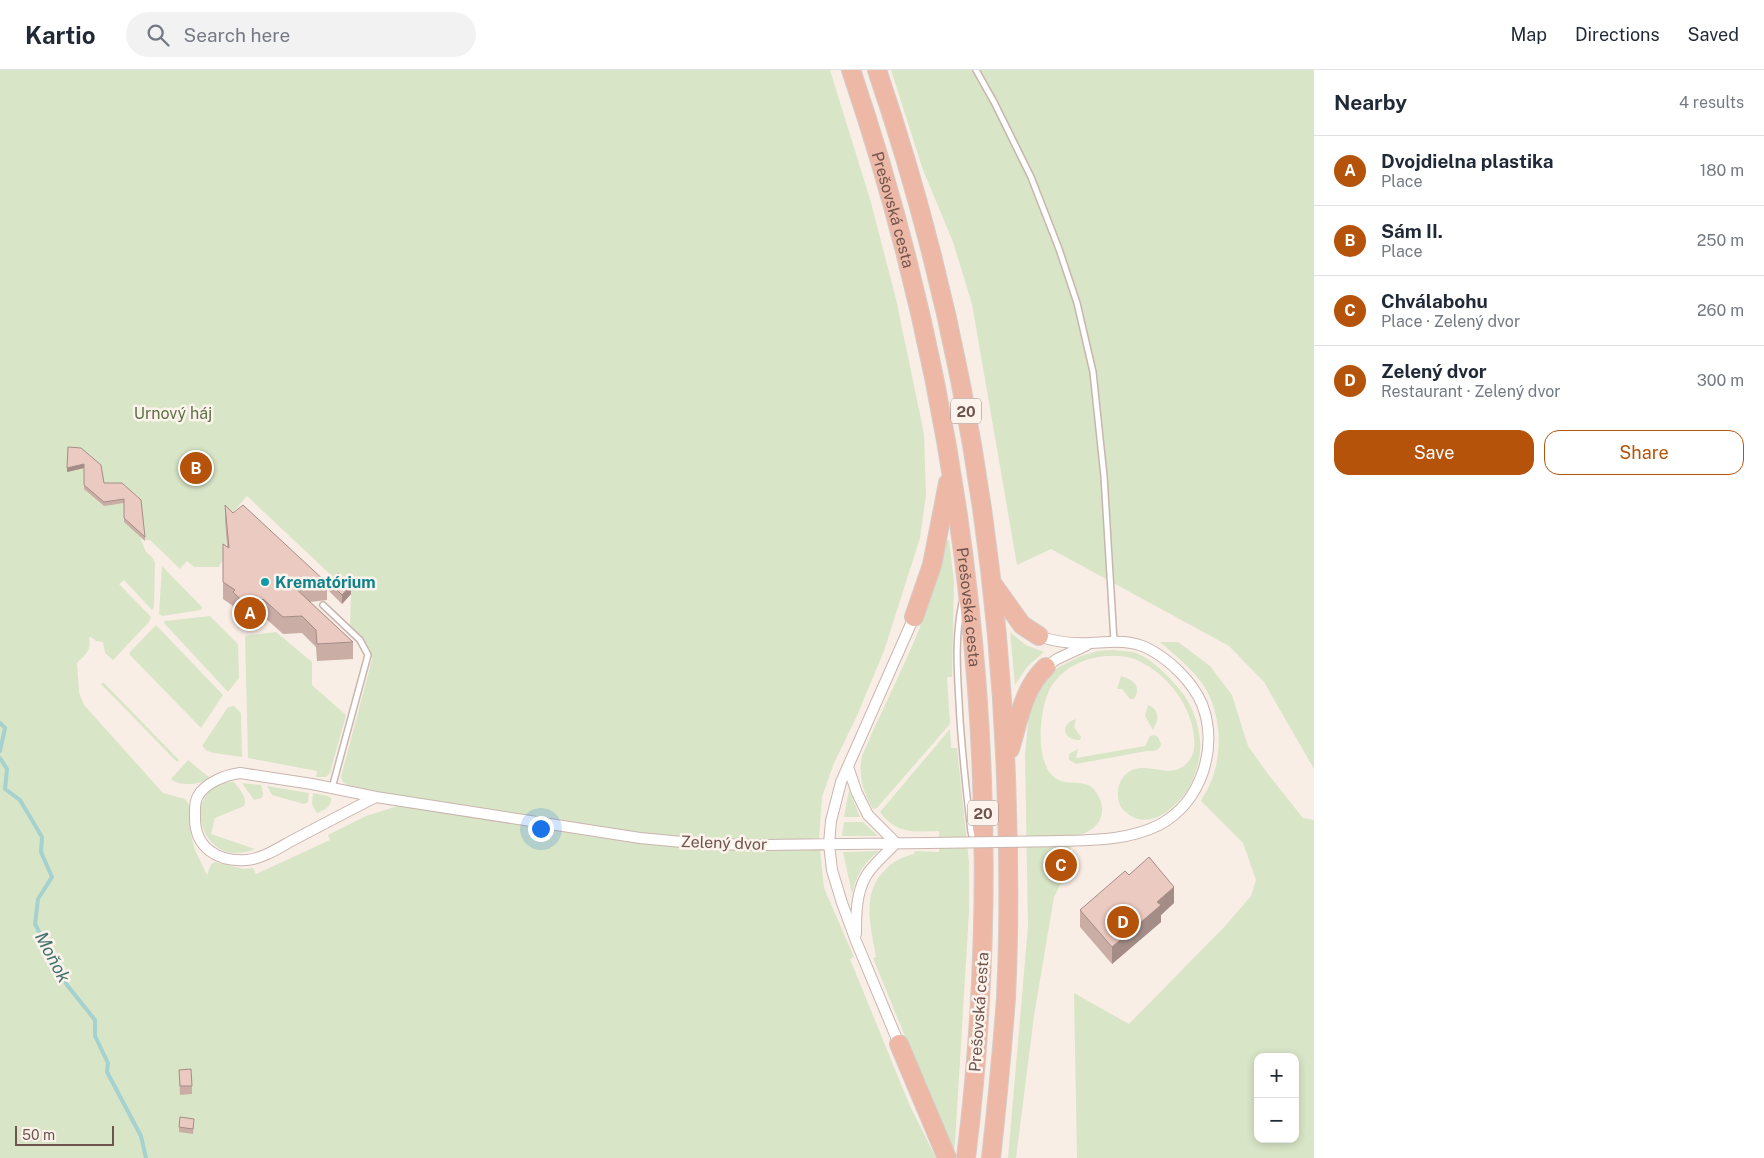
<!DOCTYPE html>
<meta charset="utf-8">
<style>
:root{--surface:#fff;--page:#f2f2f3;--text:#1f2937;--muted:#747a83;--line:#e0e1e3;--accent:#b45309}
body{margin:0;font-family:"Public Sans",sans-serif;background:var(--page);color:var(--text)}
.controls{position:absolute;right:15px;bottom:15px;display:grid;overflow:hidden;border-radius:10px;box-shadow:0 2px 8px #0003}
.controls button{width:45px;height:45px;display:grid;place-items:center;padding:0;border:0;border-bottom:1px solid var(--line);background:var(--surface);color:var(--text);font:25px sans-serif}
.scale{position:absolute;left:15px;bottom:12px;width:99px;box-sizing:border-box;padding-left:5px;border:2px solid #6f544e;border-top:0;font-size:14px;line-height:18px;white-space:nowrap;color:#6f544e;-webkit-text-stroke:4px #fcf3ec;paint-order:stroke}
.you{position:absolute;left:540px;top:758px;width:18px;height:18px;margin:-12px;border:4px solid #fff;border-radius:50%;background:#1a73e8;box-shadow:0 0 0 8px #1a73e833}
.badge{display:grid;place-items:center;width:32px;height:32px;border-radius:50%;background:var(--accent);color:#fff;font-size:16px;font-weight:700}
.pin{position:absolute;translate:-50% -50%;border:2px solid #fff;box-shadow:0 1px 5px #0006}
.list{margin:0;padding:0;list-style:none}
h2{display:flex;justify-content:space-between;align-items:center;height:65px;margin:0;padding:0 20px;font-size:21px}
h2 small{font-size:16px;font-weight:400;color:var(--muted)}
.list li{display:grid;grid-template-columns:32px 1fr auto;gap:15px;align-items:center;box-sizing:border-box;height:70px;padding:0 20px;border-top:1px solid var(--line)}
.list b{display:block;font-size:19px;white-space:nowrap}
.list p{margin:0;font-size:16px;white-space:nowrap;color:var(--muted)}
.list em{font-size:16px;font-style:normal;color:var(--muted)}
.actions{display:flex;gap:10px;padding:15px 20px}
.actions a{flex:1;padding:11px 0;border:1px solid var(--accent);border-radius:15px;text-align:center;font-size:18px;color:var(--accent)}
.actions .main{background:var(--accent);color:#fff}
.icon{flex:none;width:28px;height:28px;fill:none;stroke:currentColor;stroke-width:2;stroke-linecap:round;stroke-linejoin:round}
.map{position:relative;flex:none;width:1314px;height:1088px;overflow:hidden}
header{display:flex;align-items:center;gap:30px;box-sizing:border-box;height:70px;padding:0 25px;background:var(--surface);border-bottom:1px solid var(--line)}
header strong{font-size:24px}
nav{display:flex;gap:28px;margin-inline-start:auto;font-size:18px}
.search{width:350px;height:45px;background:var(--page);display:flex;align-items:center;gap:12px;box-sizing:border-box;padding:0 18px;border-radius:28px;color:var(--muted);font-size:19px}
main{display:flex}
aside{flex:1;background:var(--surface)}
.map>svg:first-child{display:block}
.green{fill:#d9e5c7;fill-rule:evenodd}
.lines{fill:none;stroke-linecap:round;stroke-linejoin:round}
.stream{stroke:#a5d1cf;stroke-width:4}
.service-casing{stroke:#c9b5ae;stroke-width:8}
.minor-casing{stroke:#c9b5ae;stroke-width:12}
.trunk-casing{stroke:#d4ccca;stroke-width:20}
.service{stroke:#fff;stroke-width:5}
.minor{stroke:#fff;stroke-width:10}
.trunk{stroke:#eeb8a6;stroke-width:18}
.minor-bridge-casing{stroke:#c9b5ae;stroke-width:12;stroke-linecap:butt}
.minor-bridge{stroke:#fff;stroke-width:10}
.wall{fill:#caaea6}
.shaded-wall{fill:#a48d87}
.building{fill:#ebcac1;stroke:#a48d87}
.culture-dot{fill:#0f9aa8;stroke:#fcf3ec;stroke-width:2}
.labels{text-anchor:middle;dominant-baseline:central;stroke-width:5;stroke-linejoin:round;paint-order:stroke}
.shield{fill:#fcf3ec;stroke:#99847d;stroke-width:1}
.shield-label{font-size:15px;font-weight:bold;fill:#6f544e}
.street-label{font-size:16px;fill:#6f544e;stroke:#fcf3ec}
.park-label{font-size:16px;fill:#5e7348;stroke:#fcf3ec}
.culture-label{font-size:16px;font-weight:bold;fill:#0d838f;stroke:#fcf3ec;text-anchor:start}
.water-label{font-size:18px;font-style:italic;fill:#447271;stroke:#fcf3ec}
</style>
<header>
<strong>Kartio</strong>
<div class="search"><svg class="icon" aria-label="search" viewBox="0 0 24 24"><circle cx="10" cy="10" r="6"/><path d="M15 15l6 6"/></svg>Search here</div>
<nav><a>Map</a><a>Directions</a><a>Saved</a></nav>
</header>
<main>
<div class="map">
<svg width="1314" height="1088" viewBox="0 0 1314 1088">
<rect width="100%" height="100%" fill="#f9eee6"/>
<!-- green -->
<path class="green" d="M 0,0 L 830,0 L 870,129 L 896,229 L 924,364 L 926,425 L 920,468 L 884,581 L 856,648 L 834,693 L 822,727 L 819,769 L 824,818 L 854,887 L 850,889 L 910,1036 L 936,1088 L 0,1088 ZM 247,426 L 351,524 L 350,555 C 361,566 370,573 372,589 L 341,707 L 343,712 L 347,715 L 394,725 L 398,736 L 366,746 L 328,765 L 330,770 L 256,804 L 253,798 L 244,799 L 215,792 L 211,794 L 207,805 L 195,780 L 191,765 L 189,750 L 190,736 L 185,729 L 163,723 L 84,635 L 79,622 L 77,593 C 85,585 92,580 89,568 L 91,567 L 96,571 L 103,572 L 105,583 L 113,590 L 149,552 L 151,547 L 119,514 L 124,510 L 152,540 L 154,537 L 155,492 L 152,487 L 146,482 L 140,467 L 143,470 L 150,470 L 180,499 L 187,491 L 194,497 L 219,497 C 228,484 226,467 225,452 Z
M 891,0 L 1314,0 L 1314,699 L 1264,612 L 1229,576 L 1051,479 L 1017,495 L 972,234 L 953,172 L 923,100 Z
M 949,470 L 954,511 L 952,607 L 947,607 L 950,654 L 877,738 L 873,739 C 863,722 858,706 862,686 C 892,616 932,547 946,471 Z
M 162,496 L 202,537 L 201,540 L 162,546 L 159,544 Z
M 210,546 L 238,574 L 239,608 L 228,622 L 164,553 L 165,551 Z
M 156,555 L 223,625 L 201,658 L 130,585 L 130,582 Z
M 276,562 L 312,592 L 312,615 L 346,645 L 330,703 L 326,707 L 316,707 L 317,701 L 248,688 L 245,566 Z
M 1010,562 L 1026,575 L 1044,582 L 1027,597 L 1015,615 Z
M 1160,572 L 1178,572 L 1210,596 L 1232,625 L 1248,676 L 1268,704 L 1303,748 L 1314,750 L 1314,1088 L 1077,1088 L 1074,923 L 1129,954 L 1226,855 L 1251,826 L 1256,810 L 1243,773 L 1201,731 C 1204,725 1208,719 1210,714 C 1224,683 1221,640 1202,613 C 1190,597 1175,585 1160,572 ZM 1258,987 L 1295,987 L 1295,1069 L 1258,1069 Z
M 1112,580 C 1120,581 1129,581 1136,583 C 1151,588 1175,612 1184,625 C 1195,642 1202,663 1200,683 C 1199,693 1195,705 1191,714 C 1180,735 1150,763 1127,743 C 1121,739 1118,733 1118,726 C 1117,718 1120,710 1126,704 C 1144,688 1169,711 1186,694 C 1194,687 1195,677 1194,668 C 1192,635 1166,603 1137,590 C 1123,584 1103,585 1089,589 C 1074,594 1062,601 1053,614 C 1039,632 1032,699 1059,710 C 1072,716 1087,708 1096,722 C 1112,745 1095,765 1071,766 L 1070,796 L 1054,827 L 1034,946 L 1016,1088 L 1008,1088 L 1028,856 L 1025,686 L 1029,642 L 1033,626 L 1053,600 L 1081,586 L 1098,581 Z
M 1121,606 C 1133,610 1142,615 1134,629 L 1130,629 L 1122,619 L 1117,619 Z
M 103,612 L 179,690 L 177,692 L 101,614 Z
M 1148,635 C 1160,640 1159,650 1153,660 L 1145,646 Z
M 234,636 L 241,643 L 242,687 L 214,683 L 207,681 L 202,676 L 228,637 Z
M 1076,649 L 1074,657 L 1081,667 L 1080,670 C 1063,671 1059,654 1076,649 Z
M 950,659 L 951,678 L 957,678 L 969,792 L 969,842 L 955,1073 L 954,1079 L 951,1079 L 873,888 L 876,887 C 871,858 861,824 884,801 C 893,791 902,787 914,784 L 915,781 L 939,782 L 939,761 C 914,762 896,764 880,742 Z
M 1154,665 L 1158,667 L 1161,674 C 1160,681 1153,681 1147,681 L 1076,694 L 1069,690 L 1069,684 L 1078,679 L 1076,688 L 1145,676 L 1150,666 Z
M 188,690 L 210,708 C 199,715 180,717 171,709 Z
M 234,712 C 239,719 248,728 244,736 L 215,748 L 211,764 L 255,779 C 199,803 177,713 234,712 Z
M 242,713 L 261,715 L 263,724 L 262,728 L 254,730 Z
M 267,716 L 309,723 L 308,732 L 304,734 L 272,725 Z
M 849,720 L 860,747 L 844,747 Z
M 313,723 L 328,726 L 331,728 C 332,737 324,740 317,743 L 312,734 Z
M 844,752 L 863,752 L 878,766 L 842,766 Z
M 879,781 C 864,793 856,805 852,824 L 843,782 Z"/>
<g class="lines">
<!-- stream -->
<path class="stream" d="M 0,653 L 5,658 L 0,681
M 0,688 L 7,699 L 5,719 L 20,730 L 42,767 L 41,782 L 52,807 L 38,829 L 35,854 L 67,915 L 95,950 L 95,966 L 108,993 L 107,1002 L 141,1066 L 146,1088"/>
<defs>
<path id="service" d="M 976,0 L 994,32 L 1031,107 L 1059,179 L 1077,233 L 1093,302 L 1104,406 L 1114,571
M 962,533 C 955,565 957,599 959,632 C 961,676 966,719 971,762 L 974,773
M 323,535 L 360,570 L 368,585 L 332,718"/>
<path id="minor" d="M 1039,566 C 1055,572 1074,574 1091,573 C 1110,572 1129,569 1147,578 C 1169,589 1192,611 1202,634 C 1219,678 1201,733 1159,755 C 1129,770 1095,770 1062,771
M 1046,597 L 1057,589 L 1087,575
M 848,697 L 857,723 L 868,745 L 896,773
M 376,727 C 348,741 322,755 295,769 C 280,777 263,789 246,790 C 218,792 195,778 195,748 C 195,741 194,732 198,726 C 205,713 225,705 240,703 L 312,714 L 376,727 L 640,768 L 703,774 L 762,775 L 928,773
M 856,864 C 856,845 856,823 866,806 C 873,794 886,784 896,773
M 899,974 L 856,871 L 842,833 L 832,800 L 829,774 L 831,751 L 841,712 L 914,547"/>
<g id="trunk">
<path id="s1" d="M 851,0 C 969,348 1011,723 966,1088"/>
<path d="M 877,0 C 958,238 1001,489 1007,740 C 1009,802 1009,865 1006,928 C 1002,981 997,1035 991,1088"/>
<path d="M 992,513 L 1022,555 L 1039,566"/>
<path d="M 914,547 L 932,495 L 948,413"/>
<path d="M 1010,679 C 1019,650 1023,618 1046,597"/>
<path d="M 899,974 L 947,1088"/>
</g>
</defs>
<!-- service casing -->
<use href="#service" class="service-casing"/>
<!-- minor casing -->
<use href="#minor" class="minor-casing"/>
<!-- trunk casing -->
<use href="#trunk" class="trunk-casing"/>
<!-- service -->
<use href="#service" class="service"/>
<!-- minor -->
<use href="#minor" class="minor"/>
<!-- trunk -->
<use href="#trunk" class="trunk"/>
<defs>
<path id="minor-bridge" d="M 928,773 L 1062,771"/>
</defs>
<!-- minor-bridge casing -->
<use href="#minor-bridge" class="minor-bridge-casing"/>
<!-- minor-bridge -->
<use href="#minor-bridge" class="minor-bridge"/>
</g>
<!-- wall -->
<path class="wall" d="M 68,377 L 104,413 L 122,413 L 145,467 L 145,471 L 124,452 L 124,433 L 104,436 L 84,419 L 84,398 L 67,402 Z
M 225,435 L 233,443 L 327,513 L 327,530 L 310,532 L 353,572 L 353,589 L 317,591 L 316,577 L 302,563 L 283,564 L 263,546 L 252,557 L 233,539 L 233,536 L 223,529 L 223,474 L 227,477 L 225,452 Z
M 329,512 L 351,524 L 342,534 L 329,521 Z
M 1129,805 L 1174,833 L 1161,845 L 1161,852 L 1112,894 L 1080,857 L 1080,840 Z
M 179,1000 L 192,1016 L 192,1024 L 180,1025 Z
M 194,1053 L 193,1064 L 179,1062 L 179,1057 Z"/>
<!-- shaded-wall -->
<path class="shaded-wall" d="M 84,394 L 84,398 L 67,402 L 67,398 Z
M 351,515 L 351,524 L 342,534 L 342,525 Z
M 263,529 L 263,546 L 252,557 L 252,540 Z
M 1174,817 L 1174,833 L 1161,845 L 1161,852 L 1112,894 L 1112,877 L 1157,832 Z"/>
<!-- building -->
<path class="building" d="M 68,377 L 81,378 L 101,395 L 104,413 L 122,413 L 141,430 L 145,467 L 124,448 L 124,429 L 104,432 L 84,415 L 84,394 L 67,398 Z
M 225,435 L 233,443 L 243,435 L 327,513 L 293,516 L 353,572 L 317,574 L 316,560 L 302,546 L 283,547 L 263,529 L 252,540 L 233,522 L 235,520 L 223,512 L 223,474 L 229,478 Z
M 338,503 L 351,515 L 342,525 L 329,512 Z
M 1149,787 L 1174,817 L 1157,832 L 1161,835 L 1112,877 L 1080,840 L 1125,801 L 1129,805 Z
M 191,999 L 192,1016 L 180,1016 L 179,1000 Z
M 180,1047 L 194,1049 L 193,1059 L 179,1057 Z"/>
<!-- markers -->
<circle class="culture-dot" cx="265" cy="512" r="5"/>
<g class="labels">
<!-- shield labels -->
<g class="shield">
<rect x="951" y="328.5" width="30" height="25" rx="4"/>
<rect x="968" y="730.5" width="30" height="25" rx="4"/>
</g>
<g class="shield-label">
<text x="966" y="341">20</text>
<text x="983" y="743">20</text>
</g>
<!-- street labels -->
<g class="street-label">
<text stroke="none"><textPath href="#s1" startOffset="146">Prešovská cesta</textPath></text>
<text stroke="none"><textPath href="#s1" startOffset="551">Prešovská cesta</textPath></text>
<text transform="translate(724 773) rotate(2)">Zelený dvor</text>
<text transform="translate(979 942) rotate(-86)">Prešovská cesta</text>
</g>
<!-- park labels -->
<g class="park-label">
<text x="173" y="343">Urnový háj</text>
</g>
<!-- culture labels -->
<g class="culture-label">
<text x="275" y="512">Krematórium</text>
</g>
<!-- water labels -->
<g class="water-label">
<text transform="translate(53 887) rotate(62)">Moňok</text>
</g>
</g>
</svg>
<div class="controls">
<button>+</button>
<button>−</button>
</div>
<div class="scale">50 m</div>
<div class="you"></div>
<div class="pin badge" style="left:250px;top:543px">A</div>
<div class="pin badge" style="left:196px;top:398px">B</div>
<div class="pin badge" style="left:1061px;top:795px">C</div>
<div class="pin badge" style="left:1123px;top:852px">D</div>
</div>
<aside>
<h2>Nearby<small>4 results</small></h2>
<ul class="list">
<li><span class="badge">A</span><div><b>Dvojdielna plastika</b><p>Place</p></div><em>180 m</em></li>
<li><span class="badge">B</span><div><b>Sám II.</b><p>Place</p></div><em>250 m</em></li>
<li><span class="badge">C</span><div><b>Chválabohu</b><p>Place · Zelený dvor</p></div><em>260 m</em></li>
<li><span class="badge">D</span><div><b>Zelený dvor</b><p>Restaurant · Zelený dvor</p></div><em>300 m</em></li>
</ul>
<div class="actions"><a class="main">Save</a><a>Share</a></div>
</aside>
</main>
